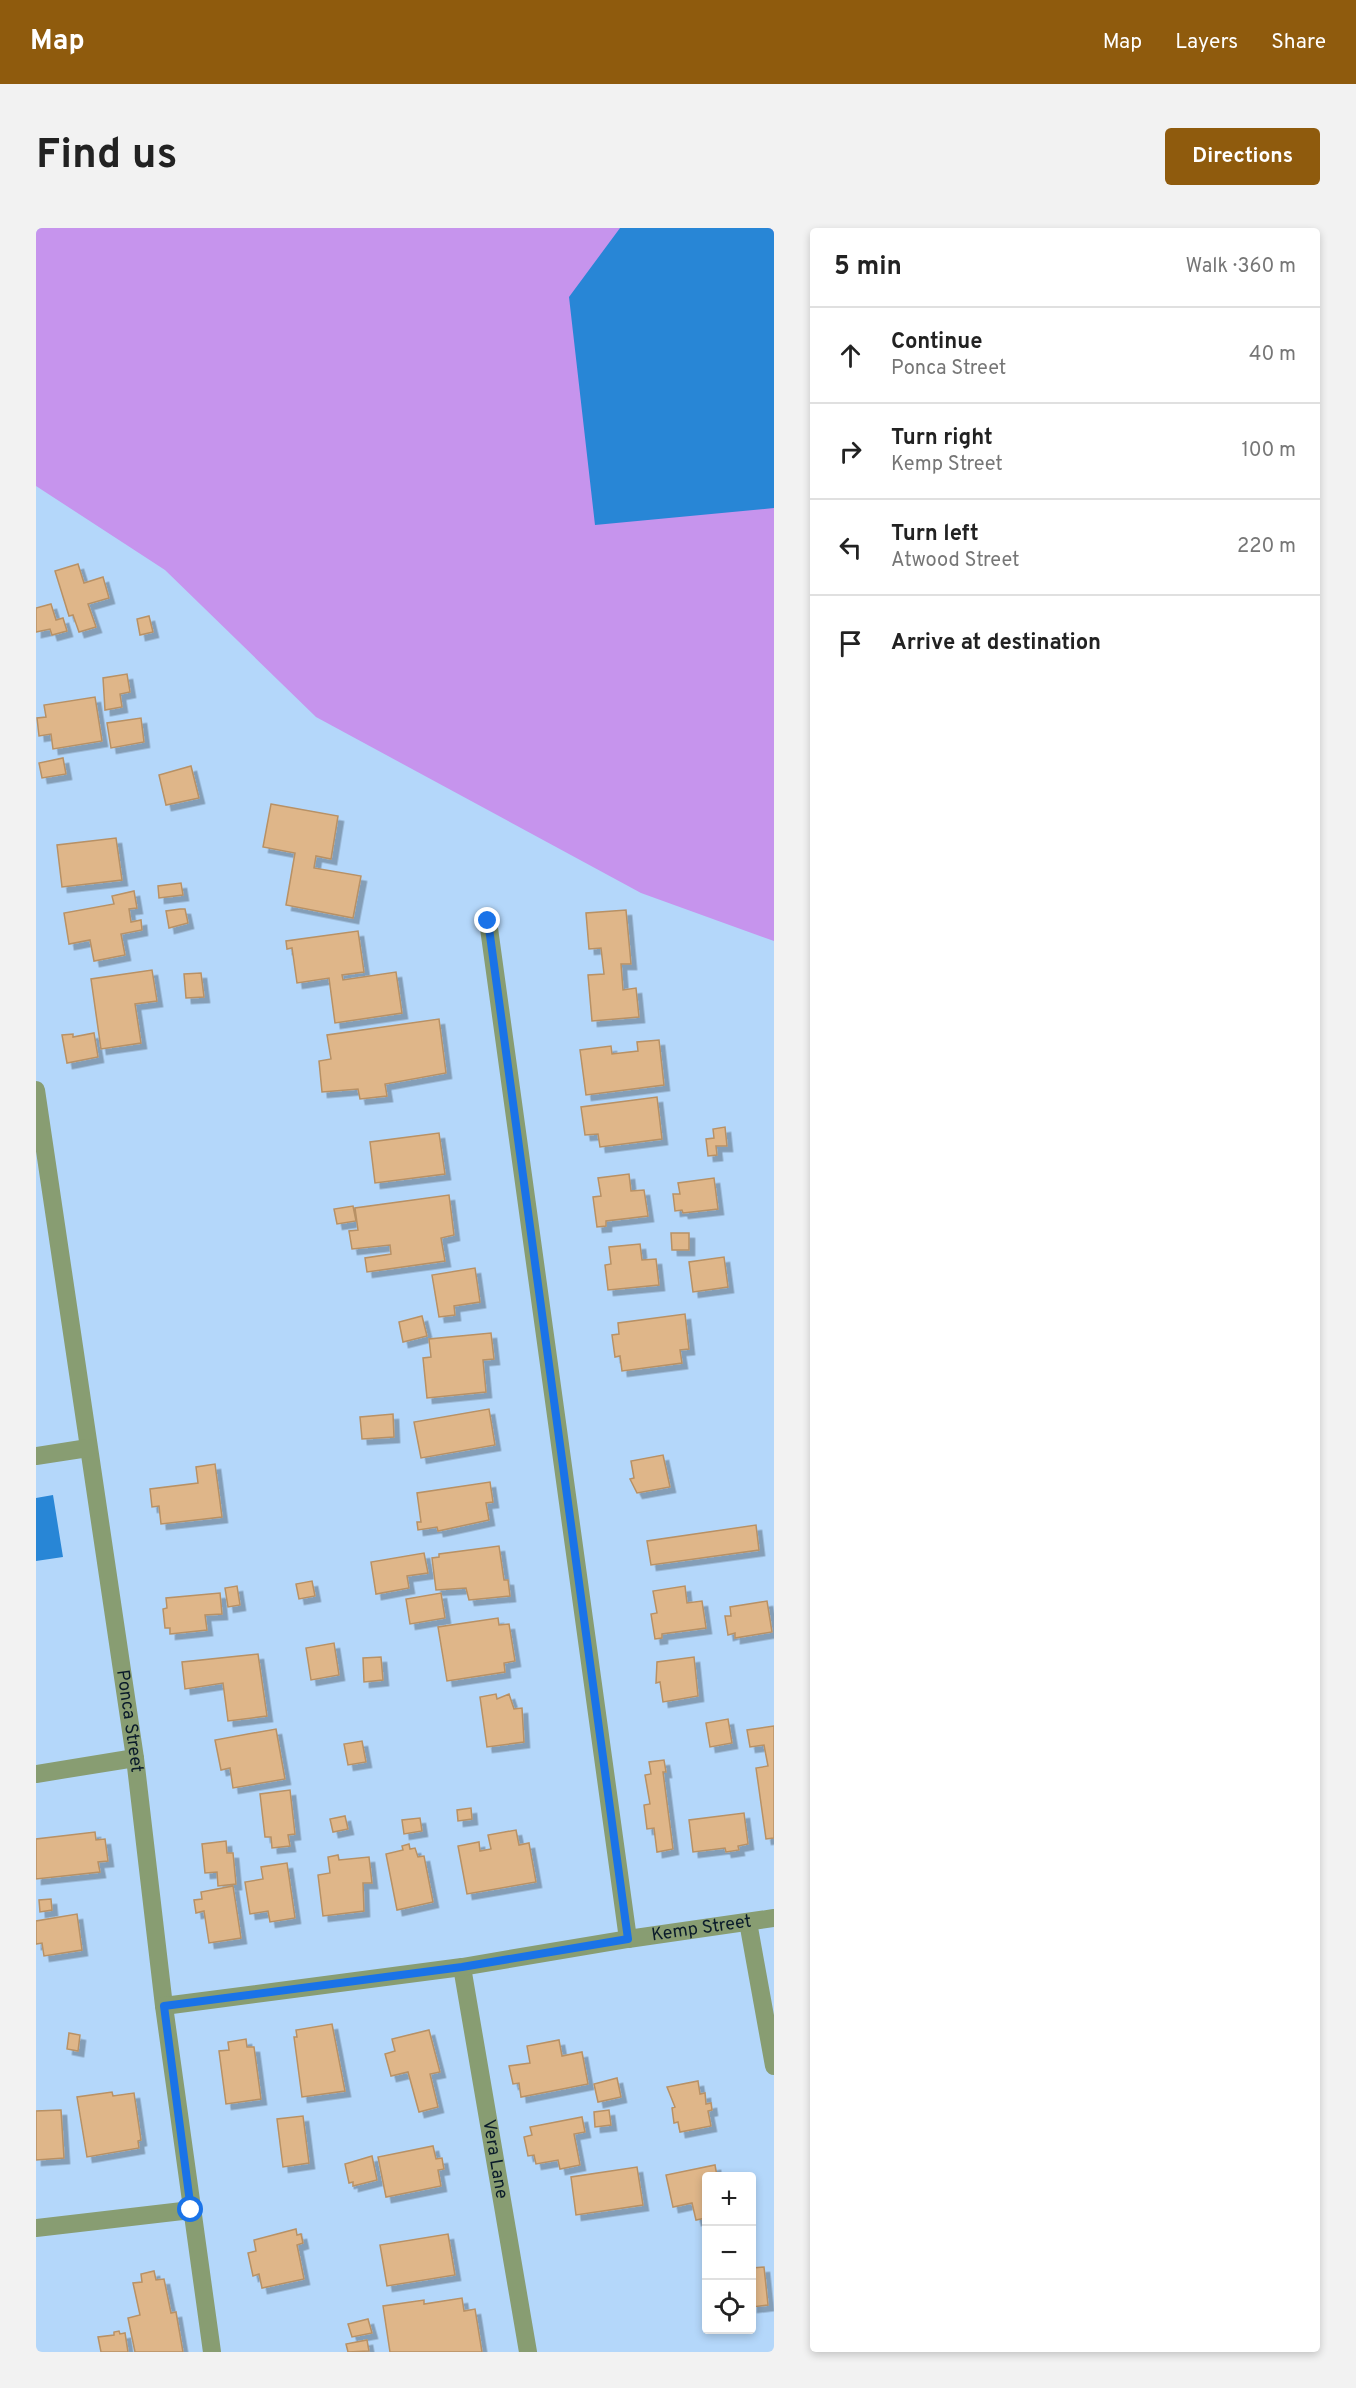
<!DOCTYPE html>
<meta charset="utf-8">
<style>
:root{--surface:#fff;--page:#f2f2f2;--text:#222;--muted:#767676;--line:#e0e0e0;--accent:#8f5b0d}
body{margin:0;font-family:Overpass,sans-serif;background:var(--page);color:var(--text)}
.controls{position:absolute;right:18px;bottom:18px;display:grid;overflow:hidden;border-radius:6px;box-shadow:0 3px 9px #0003}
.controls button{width:54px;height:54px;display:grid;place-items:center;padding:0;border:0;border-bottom:2px solid var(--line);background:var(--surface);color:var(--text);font:30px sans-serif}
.stop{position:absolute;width:18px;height:18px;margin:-14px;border:4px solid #1a73e8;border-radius:50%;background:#fff}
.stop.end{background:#1a73e8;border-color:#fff;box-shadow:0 2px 6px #0008}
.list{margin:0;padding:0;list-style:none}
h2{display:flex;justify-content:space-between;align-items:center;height:78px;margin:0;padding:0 24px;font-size:26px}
h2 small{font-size:20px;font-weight:400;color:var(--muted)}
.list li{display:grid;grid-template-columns:39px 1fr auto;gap:18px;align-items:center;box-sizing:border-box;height:96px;padding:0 24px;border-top:2px solid var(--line)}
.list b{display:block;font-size:22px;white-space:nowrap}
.list p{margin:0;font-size:20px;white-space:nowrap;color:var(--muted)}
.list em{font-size:20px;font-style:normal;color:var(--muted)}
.icon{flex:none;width:33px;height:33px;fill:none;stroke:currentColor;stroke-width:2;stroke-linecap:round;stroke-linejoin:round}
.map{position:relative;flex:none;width:738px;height:2124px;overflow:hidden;border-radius:6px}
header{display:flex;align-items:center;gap:36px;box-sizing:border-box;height:84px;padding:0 30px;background:var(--accent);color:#fff}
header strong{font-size:28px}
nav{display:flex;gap:33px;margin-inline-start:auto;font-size:21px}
.intro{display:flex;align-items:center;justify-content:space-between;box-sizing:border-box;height:144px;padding:0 36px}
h1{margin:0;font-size:42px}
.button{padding:15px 27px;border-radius:6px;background:var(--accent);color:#fff;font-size:21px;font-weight:700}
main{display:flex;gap:36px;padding:0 36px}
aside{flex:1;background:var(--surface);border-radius:6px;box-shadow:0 3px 9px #0003}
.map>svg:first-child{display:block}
.green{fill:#c694ed}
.water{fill:#2886d6}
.building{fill:#dfb689;stroke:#b89165;stroke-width:1.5;filter:url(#shadow)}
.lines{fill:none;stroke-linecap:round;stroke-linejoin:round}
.street{stroke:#889d72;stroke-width:18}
.route{stroke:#1a73e8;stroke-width:8}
.labels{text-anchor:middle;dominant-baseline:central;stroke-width:5;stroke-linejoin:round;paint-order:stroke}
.street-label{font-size:18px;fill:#0a1b2a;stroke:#ecf5fe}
</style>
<header>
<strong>Map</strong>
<nav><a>Map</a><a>Layers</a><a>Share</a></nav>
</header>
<div class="intro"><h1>Find us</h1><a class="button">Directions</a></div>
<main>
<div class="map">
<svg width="738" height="2124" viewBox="0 0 738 2124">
<defs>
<filter id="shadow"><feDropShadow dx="5.5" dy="5.5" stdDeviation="0" flood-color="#0004"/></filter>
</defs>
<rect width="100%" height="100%" fill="#b4d7fa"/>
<!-- green -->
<path class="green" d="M 0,0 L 738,0 L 738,713 L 605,665 L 280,489 L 129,342 L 0,258 Z"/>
<!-- water -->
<path class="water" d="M 584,0 L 738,0 L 738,280 L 559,297 L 533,69 Z
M 17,1267 L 27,1329 L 0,1333 L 0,1270 Z"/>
<!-- building -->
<path class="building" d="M 42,336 L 48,355 L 67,349 L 73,370 L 52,376 L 60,399 L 43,404 L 37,387 L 33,388 L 19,343 Z
M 15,376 L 20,392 L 27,390 L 31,403 L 16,407 L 14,401 L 0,404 L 0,380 Z
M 113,388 L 117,404 L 104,407 L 101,391 Z
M 91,446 L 94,464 L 84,466 L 86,479 L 69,482 L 67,450 Z
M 59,469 L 66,513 L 17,521 L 15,506 L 3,508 L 1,490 L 10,489 L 8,477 Z
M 105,490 L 108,514 L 75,520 L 71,495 Z
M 27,530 L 30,546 L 6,550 L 3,535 Z
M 155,538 L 163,570 L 130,577 L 123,547 Z
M 235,576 L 302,588 L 295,631 L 280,628 L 278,640 L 325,648 L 317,690 L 250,677 L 259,625 L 227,619 Z
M 80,610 L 86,652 L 26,659 L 21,617 Z
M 145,655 L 147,667 L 123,670 L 122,658 Z
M 98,663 L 101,680 L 93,681 L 95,694 L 105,692 L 106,702 L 85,706 L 89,727 L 58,733 L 54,712 L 33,716 L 28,685 L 78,676 L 76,668 Z
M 144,681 L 149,681 L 152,695 L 133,700 L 130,683 Z
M 590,682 L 595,736 L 585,736 L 587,762 L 600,760 L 603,789 L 556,793 L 552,747 L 568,746 L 565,720 L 553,721 L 550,685 Z
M 322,703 L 328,744 L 306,747 L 307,752 L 360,744 L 366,785 L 299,795 L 293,750 L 261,755 L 256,720 L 251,721 L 250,713 Z
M 116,742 L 121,773 L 99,776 L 105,815 L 65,821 L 55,751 Z
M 165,745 L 168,769 L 150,770 L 148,746 Z
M 403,791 L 410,845 L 349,856 L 351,868 L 324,871 L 322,861 L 286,864 L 283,833 L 295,831 L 291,807 Z
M 58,805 L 62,829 L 31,835 L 26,807 L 37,806 L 37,809 Z
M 623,812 L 628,857 L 550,867 L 544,822 L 575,818 L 576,826 L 602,823 L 601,814 Z
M 621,869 L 626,911 L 564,919 L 562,906 L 549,907 L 545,879 Z
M 689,899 L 691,918 L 680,918 L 681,927 L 672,928 L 670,911 L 678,910 L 677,901 Z
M 403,905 L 409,946 L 339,955 L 334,914 Z
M 593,946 L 595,963 L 608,962 L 612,988 L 570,993 L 570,998 L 561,999 L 557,969 L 565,968 L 562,950 Z
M 678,950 L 682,981 L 647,985 L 646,982 L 639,983 L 637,966 L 644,966 L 642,955 Z
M 413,967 L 418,1007 L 405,1010 L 409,1033 L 331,1044 L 329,1030 L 355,1026 L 354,1017 L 316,1021 L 313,1003 L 322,1002 L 319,980 Z
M 317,978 L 320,993 L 301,996 L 298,981 Z
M 635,1005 L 653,1005 L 653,1022 L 636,1022 Z
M 604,1016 L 606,1032 L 620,1031 L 623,1057 L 572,1062 L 569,1037 L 575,1036 L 573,1019 Z
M 688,1029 L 692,1059 L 657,1064 L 653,1034 Z
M 439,1040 L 444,1074 L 418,1078 L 419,1087 L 403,1089 L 396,1047 Z
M 649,1086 L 653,1121 L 644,1122 L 646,1135 L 586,1143 L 584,1128 L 579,1129 L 576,1107 L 583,1106 L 582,1095 Z
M 386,1088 L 391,1108 L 367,1114 L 363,1094 Z
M 455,1105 L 458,1131 L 447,1132 L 450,1164 L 391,1170 L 387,1130 L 395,1129 L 393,1111 Z
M 453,1181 L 459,1217 L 385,1230 L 378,1194 Z
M 357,1186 L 358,1209 L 326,1211 L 324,1189 Z
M 627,1227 L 634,1259 L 601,1265 L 594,1251 L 598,1250 L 595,1233 Z
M 179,1236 L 186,1289 L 125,1296 L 123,1278 L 116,1279 L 114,1261 L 162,1255 L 160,1239 Z
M 454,1254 L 457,1274 L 450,1275 L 453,1292 L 402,1303 L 401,1299 L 382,1302 L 381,1294 L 385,1294 L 381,1265 Z
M 720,1297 L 723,1322 L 615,1337 L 611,1313 Z
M 463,1318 L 468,1352 L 472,1352 L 474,1368 L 433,1372 L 430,1360 L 400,1362 L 396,1330 L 403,1329 L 403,1326 Z
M 388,1325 L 392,1345 L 371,1348 L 373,1360 L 340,1366 L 335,1334 Z
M 276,1353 L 279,1368 L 263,1371 L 260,1356 Z
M 201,1358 L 204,1377 L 192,1379 L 189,1360 Z
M 649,1358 L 651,1375 L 666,1373 L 670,1400 L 626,1406 L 626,1410 L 619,1411 L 615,1386 L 621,1385 L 617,1363 Z
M 184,1365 L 186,1386 L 169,1387 L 171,1402 L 134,1406 L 134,1400 L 129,1400 L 127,1381 L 131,1380 L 130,1370 Z
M 405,1365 L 409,1390 L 374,1396 L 370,1371 Z
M 731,1373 L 736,1404 L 699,1410 L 699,1405 L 692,1407 L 689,1388 L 695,1388 L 694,1379 Z
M 462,1390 L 463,1397 L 473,1396 L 479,1433 L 468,1435 L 469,1444 L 411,1453 L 402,1399 Z
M 298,1415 L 303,1447 L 275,1452 L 270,1420 Z
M 222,1426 L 231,1488 L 192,1493 L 187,1455 L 149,1461 L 146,1434 Z
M 345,1429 L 347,1452 L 328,1454 L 327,1430 Z
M 658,1429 L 662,1468 L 627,1474 L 624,1454 L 620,1455 L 621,1434 Z
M 460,1466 L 461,1471 L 473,1466 L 478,1481 L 486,1480 L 488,1514 L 451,1519 L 444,1469 Z
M 692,1491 L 696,1515 L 674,1519 L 670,1495 Z
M 738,1498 L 738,1610 L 730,1611 L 720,1540 L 732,1538 L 728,1517 L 714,1519 L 711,1502 Z
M 240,1501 L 249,1551 L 197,1560 L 194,1540 L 185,1542 L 179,1512 Z
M 326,1513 L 330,1534 L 312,1537 L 308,1516 Z
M 628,1532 L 630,1544 L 627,1544 L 637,1621 L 621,1624 L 618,1600 L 611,1601 L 608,1577 L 614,1576 L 609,1547 L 615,1546 L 613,1534 Z
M 254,1562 L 259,1606 L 252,1607 L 254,1618 L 236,1620 L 235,1609 L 229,1609 L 224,1566 Z
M 435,1580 L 436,1591 L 422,1593 L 421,1582 Z
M 708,1585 L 712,1616 L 702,1618 L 703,1622 L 690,1624 L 689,1620 L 657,1624 L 653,1592 Z
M 309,1588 L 312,1601 L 297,1604 L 294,1591 Z
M 384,1590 L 386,1603 L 368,1606 L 366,1592 Z
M 480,1602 L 483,1617 L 493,1615 L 500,1654 L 431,1666 L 422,1618 L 443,1614 L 444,1623 L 455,1621 L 452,1607 Z
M 59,1604 L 60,1612 L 69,1611 L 72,1633 L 62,1634 L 64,1644 L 0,1651 L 0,1611 Z
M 190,1613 L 191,1625 L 197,1625 L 200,1656 L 182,1658 L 181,1644 L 169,1645 L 166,1616 Z
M 373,1616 L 374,1621 L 379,1620 L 382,1629 L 388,1628 L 397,1674 L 361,1682 L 350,1626 L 367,1622 L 366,1618 Z
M 302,1627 L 303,1632 L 333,1629 L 336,1655 L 327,1655 L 328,1683 L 287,1688 L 282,1647 L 294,1645 L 292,1629 Z
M 251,1635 L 259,1690 L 234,1694 L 232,1683 L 214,1686 L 209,1654 L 227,1651 L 225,1639 Z
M 197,1658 L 205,1710 L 173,1715 L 168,1683 L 160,1685 L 158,1672 L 166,1671 L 165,1664 Z
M 15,1671 L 16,1682 L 4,1684 L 3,1672 Z
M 41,1686 L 46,1722 L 8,1728 L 6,1715 L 0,1716 L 0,1693 Z
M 296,1796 L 309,1863 L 266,1869 L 258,1809 L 261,1809 L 260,1802 Z
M 393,1802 L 404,1844 L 394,1846 L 402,1879 L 383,1884 L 372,1844 L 355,1848 L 349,1826 L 359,1823 L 356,1811 Z
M 33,1805 L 44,1807 L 42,1823 L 31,1821 Z
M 210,1811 L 211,1819 L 218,1819 L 225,1871 L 190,1876 L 183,1823 L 193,1822 L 192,1814 Z
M 523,1812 L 526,1828 L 546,1824 L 552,1856 L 485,1869 L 483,1855 L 477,1856 L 473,1838 L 494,1835 L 491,1818 Z
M 581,1850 L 585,1869 L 562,1874 L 558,1856 Z
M 662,1853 L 664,1866 L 669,1865 L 670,1876 L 675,1875 L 676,1882 L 672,1883 L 675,1898 L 644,1904 L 642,1894 L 638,1895 L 636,1880 L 639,1879 L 631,1859 Z
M 76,1864 L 77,1868 L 98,1865 L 105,1912 L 102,1913 L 103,1920 L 51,1929 L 41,1869 Z
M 25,1882 L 28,1930 L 0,1932 L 0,1883 Z
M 573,1882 L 575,1897 L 559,1899 L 558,1884 Z
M 267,1888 L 273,1935 L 247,1939 L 241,1891 Z
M 546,1889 L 549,1904 L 538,1906 L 544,1937 L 524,1941 L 522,1932 L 500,1936 L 498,1927 L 492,1928 L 488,1909 L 496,1907 L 494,1899 Z
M 397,1918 L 400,1931 L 406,1930 L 407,1936 L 408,1941 L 402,1942 L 405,1958 L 350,1969 L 342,1929 Z
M 336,1928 L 341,1952 L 317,1958 L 317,1954 L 313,1955 L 309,1936 Z
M 679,1937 L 681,1948 L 670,1948 L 670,1990 L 660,1992 L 656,1975 L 637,1979 L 630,1947 Z
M 601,1939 L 607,1977 L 540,1987 L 535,1949 Z
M 260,2001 L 261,2007 L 265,2006 L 267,2015 L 261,2017 L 268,2051 L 226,2060 L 223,2046 L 217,2048 L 212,2025 L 220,2023 L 218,2012 Z
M 412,2006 L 419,2047 L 351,2058 L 344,2017 Z
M 728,2039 L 732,2077 L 716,2079 L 716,2040 Z
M 118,2043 L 120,2052 L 128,2051 L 135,2085 L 140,2084 L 147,2124 L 99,2124 L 92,2090 L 104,2087 L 97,2055 L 106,2054 L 105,2046 Z
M 426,2070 L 428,2083 L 439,2081 L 446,2124 L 354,2124 L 347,2078 L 388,2072 L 388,2076 Z
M 332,2091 L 336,2105 L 316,2109 L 312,2096 Z
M 83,2103 L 84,2106 L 89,2105 L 92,2124 L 65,2124 L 62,2109 L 78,2107 L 78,2104 Z
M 331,2112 L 333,2123 L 312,2124 L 310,2116 Z"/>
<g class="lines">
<!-- street -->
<g class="street">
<path d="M 452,693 L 592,1711"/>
<path id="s1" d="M 0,862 L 99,1530 L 128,1778 L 176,2124"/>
<path d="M 0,1228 L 52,1220"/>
<path d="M 0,1546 L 99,1530"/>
<path d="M 712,1694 L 738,1838"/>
<path id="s2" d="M 426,1739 L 492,2124"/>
<path id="s3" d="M 128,1778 L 426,1739 L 592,1711 L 738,1690"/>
<path d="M 0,2000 L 155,1982"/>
</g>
</g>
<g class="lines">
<!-- route -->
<path class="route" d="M 155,1982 L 128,1778 L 426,1739 L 592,1711 L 452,693"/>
</g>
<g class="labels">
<!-- street labels -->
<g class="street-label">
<text stroke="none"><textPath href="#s1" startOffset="638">Ponca Street</textPath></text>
<text stroke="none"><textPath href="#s3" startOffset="543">Kemp Street</textPath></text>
<text stroke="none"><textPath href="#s2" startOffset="195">Vera Lane</textPath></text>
</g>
</g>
</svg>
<div class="controls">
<button>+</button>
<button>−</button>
<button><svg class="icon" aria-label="locate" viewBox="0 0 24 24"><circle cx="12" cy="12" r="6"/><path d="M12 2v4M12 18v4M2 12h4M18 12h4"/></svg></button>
</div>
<div class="stop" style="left:155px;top:1982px"></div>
<div class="stop end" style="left:452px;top:693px"></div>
</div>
<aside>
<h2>5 min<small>Walk · 360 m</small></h2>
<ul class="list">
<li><svg class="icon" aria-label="ahead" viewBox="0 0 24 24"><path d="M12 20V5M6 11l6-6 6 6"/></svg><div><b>Continue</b><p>Ponca Street</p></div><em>40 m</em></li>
<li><svg class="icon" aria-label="right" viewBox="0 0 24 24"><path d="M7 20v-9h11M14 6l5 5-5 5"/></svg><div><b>Turn right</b><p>Kemp Street</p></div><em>100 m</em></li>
<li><svg class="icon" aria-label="left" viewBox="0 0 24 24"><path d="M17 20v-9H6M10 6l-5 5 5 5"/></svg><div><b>Turn left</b><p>Atwood Street</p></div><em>220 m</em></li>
<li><svg class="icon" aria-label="arrive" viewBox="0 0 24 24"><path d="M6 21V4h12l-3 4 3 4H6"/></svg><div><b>Arrive at destination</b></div></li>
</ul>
</aside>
</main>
